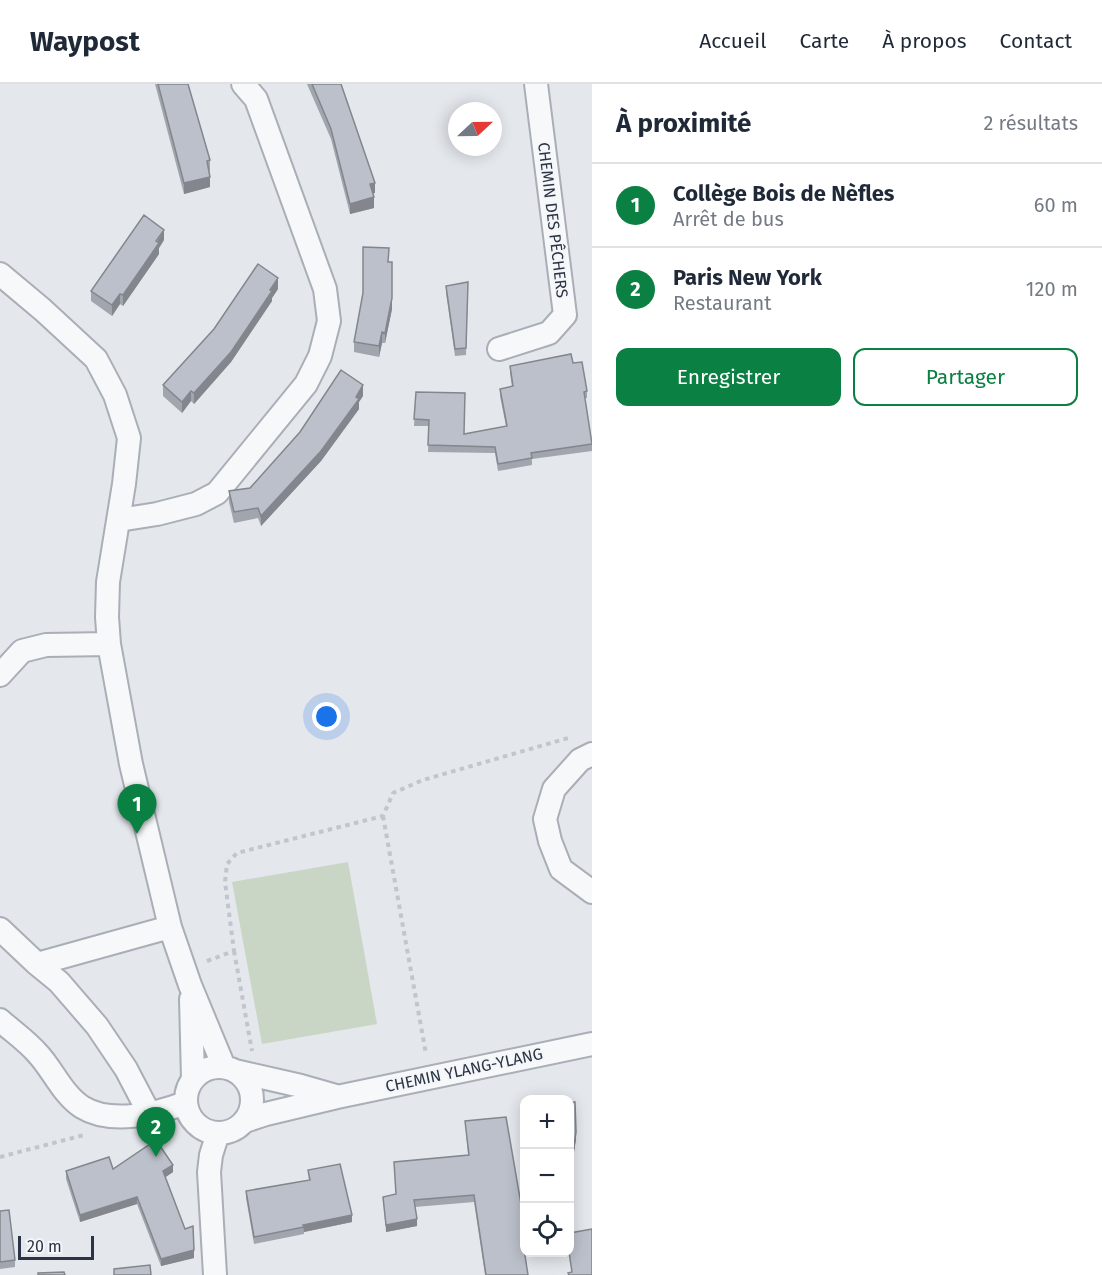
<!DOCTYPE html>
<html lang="fr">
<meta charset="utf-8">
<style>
:root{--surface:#fff;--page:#f2f2f3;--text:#1f2937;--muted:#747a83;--line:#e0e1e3;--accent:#0b8043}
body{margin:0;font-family:"Fira Sans",sans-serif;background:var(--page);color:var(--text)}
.controls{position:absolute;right:18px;bottom:18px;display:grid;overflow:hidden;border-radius:12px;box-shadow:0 3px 15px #0003}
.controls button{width:54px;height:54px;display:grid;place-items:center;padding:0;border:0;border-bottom:2px solid var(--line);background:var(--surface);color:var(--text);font:30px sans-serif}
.compass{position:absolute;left:448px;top:18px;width:54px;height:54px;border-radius:50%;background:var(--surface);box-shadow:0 3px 15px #0003;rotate:68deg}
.scale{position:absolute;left:18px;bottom:15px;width:76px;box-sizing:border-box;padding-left:6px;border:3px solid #2b3445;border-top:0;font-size:16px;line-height:21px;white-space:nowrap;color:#2b3445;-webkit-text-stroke:4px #f4f6f9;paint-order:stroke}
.you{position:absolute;left:327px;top:633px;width:21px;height:21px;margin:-15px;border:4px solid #fff;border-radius:50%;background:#1a73e8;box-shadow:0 0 0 9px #1a73e833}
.badge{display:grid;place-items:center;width:39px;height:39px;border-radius:50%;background:var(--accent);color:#fff;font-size:20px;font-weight:700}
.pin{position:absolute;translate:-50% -50px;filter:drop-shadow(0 2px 3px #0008)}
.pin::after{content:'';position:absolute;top:32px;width:21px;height:18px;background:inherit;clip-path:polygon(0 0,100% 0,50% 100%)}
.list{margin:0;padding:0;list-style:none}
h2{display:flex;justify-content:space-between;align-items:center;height:78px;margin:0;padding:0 24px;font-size:26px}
h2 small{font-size:20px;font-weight:400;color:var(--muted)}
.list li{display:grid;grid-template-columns:39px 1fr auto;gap:18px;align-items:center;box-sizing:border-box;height:84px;padding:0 24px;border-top:2px solid var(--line)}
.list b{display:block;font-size:22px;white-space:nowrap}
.list p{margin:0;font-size:20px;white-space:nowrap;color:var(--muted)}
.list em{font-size:20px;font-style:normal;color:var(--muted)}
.actions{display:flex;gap:12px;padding:18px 24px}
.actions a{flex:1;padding:14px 0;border:2px solid var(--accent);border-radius:12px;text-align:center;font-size:21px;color:var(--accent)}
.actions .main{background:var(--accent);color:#fff}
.icon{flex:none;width:33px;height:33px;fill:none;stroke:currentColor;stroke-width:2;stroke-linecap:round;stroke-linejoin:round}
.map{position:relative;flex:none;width:592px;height:1191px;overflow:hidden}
header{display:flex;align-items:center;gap:36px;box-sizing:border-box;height:84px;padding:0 30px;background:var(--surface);border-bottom:2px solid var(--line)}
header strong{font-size:28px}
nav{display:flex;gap:33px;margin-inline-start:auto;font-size:21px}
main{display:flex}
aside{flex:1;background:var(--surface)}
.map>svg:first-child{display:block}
.green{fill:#c9d6c5}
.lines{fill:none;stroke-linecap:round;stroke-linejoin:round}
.street-casing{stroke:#a9aeb7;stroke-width:26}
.path{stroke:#c2c5cb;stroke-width:4;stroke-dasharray:4.5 4.5;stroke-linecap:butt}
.street{stroke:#f7f8fa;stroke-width:22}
.wall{fill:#a1a5ae}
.shaded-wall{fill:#83868d}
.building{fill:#bbc0ca;stroke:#83868d;stroke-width:1.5}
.labels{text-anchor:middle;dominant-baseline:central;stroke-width:4.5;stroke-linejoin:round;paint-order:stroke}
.street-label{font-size:16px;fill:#2b3445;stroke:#f4f6f9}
</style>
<header>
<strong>Waypost</strong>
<nav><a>Accueil</a><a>Carte</a><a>À propos</a><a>Contact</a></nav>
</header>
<main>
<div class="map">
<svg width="592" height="1191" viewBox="0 0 592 1191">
<rect width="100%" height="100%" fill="#e4e7ec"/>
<!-- green -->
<path class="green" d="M 348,778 L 377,940 L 262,960 L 232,798 Z"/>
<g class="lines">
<defs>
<path id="street" d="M 0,190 L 43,226 L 96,275 L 115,311 L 129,354 L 124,400 L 108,498 L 107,533 L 109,560 L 131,680 L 170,843 L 190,901 L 224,983
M 499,265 L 549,249 L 565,231 L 536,0
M 119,436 L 157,430 L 196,420 L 217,409 L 306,300 L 320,272 L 329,237 L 325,205 L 256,15 L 243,0
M 0,591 L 22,567 L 46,561 L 109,560
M 592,670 L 580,676 L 554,705 L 545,735 L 550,757 L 561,785 L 592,808
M 0,845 L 37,880 L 59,898 L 97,942 L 126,985 L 149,1029
M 37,880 L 170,843
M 191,915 L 193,995
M 0,936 C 12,947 27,957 38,970 C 53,986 63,1011 82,1023 C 111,1041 156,1030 185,1019
M186 1016a33 33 0 1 1 66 0a33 33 0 1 1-66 0Z
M 235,987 L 301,1002 L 336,1012
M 245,1037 L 266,1030 L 337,1013 L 592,960
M 215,1191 L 209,1088 L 211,1071 L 218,1049"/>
</defs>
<!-- street casing -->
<use href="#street" class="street-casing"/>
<!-- path -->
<path class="path" d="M 383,732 L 426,970
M 234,867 L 252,967
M 207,877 L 234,867 L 225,798 L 227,780 L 237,769 L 383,732 L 393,709 L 423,696 L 568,654
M 0,1073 L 84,1051"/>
<!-- street -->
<use href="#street" class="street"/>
</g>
<!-- wall -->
<path class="wall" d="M 155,0 L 188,0 L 210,76 L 210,86 L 209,87 L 210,103 L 184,110 Z
M 307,0 L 341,0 L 375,109 L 373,109 L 374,124 L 350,130 L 331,55 Z
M 164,156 L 159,164 L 159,170 L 123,222 L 120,220 L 112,232 L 91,217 L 91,207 Z
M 388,178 L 392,225 L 385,259 L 382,259 L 379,273 L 354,268 L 354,258 Z
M 468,198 L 466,271 L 455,272 L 446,209 L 446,202 Z
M 278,205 L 272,214 L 272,217 L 231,278 L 194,320 L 191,317 L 182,329 L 163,312 L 163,301 Z
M 573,279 L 587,307 L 587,314 L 585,314 L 592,360 L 592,367 L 532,375 L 532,381 L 498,387 L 495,369 L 428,368 L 429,342 L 414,342 L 416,308 L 464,350 L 506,342 L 500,312 L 500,305 L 512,303 L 510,289 L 510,282 Z
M 363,312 L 359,318 L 359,325 L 321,377 L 261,442 L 258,434 L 234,439 L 229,418 L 229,407 L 250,404 Z
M 570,1018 L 576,1055 L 573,1074 L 570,1074 Z
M 465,1037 L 525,1143 L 525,1159 L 523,1159 L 528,1191 L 485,1191 L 474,1118 L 415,1123 L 417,1142 L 386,1148 L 383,1113 L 396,1110 L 394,1078 L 468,1071 Z
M 113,1085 L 173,1088 L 165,1093 L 194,1174 L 161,1182 L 137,1120 L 80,1138 L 66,1095 L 66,1087 Z
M 308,1086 L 352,1138 L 304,1148 L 304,1150 L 254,1160 L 246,1114 L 246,1107 L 309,1096 Z
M 0,1127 L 15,1176 L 15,1183 L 0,1185 Z"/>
<!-- shaded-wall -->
<path class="shaded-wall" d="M 210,93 L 210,103 L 184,110 L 184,99 Z
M 375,99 L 375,109 L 370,110 L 370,100 Z
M 374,113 L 374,124 L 350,130 L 350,120 Z
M 164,146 L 164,156 L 159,164 L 159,170 L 123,222 L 123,211 Z
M 392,178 L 392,225 L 385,259 L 385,249 Z
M 278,194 L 278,205 L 272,214 L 272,217 L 231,278 L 194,320 L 194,309 Z
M 120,210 L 120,220 L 112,232 L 112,221 Z
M 382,248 L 382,259 L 379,273 L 379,262 Z
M 363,301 L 363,312 L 359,318 L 359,325 L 321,377 L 261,442 L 261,432 L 356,313 Z
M 191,307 L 191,317 L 182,329 L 182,318 Z
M 576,1048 L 576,1055 L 573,1074 L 573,1068 Z
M 173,1081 L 173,1088 L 163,1095 L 163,1087 Z
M 137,1113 L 137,1120 L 80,1138 L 80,1131 Z
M 352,1131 L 352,1138 L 304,1148 L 303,1141 Z
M 417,1135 L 417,1142 L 386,1148 L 386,1141 Z
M 194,1166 L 194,1174 L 161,1182 L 161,1175 Z"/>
<!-- building -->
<path class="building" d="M 158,0 L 188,0 L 210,76 L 207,77 L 210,93 L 184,99 Z
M 312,0 L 341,0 L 375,99 L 370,100 L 374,113 L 350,120 L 331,45 Z
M 144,131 L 164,146 L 156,157 L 159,159 L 123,211 L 120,210 L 112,221 L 91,207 Z
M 363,163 L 389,164 L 388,178 L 392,178 L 392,214 L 385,249 L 382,248 L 379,262 L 354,258 L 363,209 Z
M 258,180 L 278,194 L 270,206 L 272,207 L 231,268 L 194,309 L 191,307 L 182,318 L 163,301 L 214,245 Z
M 468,198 L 466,264 L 455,265 L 446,202 Z
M 571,270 L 573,279 L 582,278 L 587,307 L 584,308 L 592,360 L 531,369 L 532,374 L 498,380 L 495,363 L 428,361 L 429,336 L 414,335 L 416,308 L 465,309 L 464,350 L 507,342 L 500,305 L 513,302 L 510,282 Z
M 341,286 L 363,301 L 356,313 L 359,315 L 321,367 L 261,432 L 258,424 L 234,428 L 229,407 L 250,404 L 300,348 Z
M 570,1018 L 575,1018 L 576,1048 L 573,1068 L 570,1068 Z
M 506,1033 L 525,1143 L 525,1152 L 522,1152 L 528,1191 L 486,1191 L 474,1111 L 414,1116 L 417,1135 L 386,1141 L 383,1113 L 396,1110 L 394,1078 L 469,1071 L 465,1037 Z
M 156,1056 L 173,1081 L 163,1087 L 185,1145 L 193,1142 L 194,1166 L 161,1175 L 137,1113 L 80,1131 L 66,1087 L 109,1073 L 113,1085 Z
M 340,1080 L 352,1131 L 303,1141 L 304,1143 L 254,1153 L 246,1107 L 310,1096 L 308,1086 Z
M 9,1126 L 15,1176 L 0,1178 L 0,1127 Z
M 592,1145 L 592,1191 L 569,1191 L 568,1189 L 572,1188 L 569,1168 L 570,1149 Z
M 150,1181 L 151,1191 L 114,1191 L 114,1185 Z
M 64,1188 L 65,1191 L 38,1191 L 38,1189 Z"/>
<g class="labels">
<!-- street labels -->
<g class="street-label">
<text transform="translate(553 136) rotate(83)">CHEMIN DES PÊCHERS</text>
<text transform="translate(464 986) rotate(-12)">CHEMIN YLANG-YLANG</text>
</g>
</g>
</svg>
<div class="controls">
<button>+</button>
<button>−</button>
<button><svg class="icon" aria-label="locate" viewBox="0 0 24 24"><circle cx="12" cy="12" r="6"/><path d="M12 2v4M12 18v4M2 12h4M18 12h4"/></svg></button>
</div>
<svg class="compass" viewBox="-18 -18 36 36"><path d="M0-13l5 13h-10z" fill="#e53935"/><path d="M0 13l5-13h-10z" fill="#747a83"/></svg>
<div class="scale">20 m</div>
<div class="you"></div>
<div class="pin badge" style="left:137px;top:750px">1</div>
<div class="pin badge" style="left:156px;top:1073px">2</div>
</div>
<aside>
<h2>À proximité<small>2 résultats</small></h2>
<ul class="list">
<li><span class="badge">1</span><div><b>Collège Bois de Nèfles</b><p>Arrêt de bus</p></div><em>60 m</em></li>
<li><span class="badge">2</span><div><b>Paris New York</b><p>Restaurant</p></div><em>120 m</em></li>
</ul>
<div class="actions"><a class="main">Enregistrer</a><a>Partager</a></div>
</aside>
</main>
